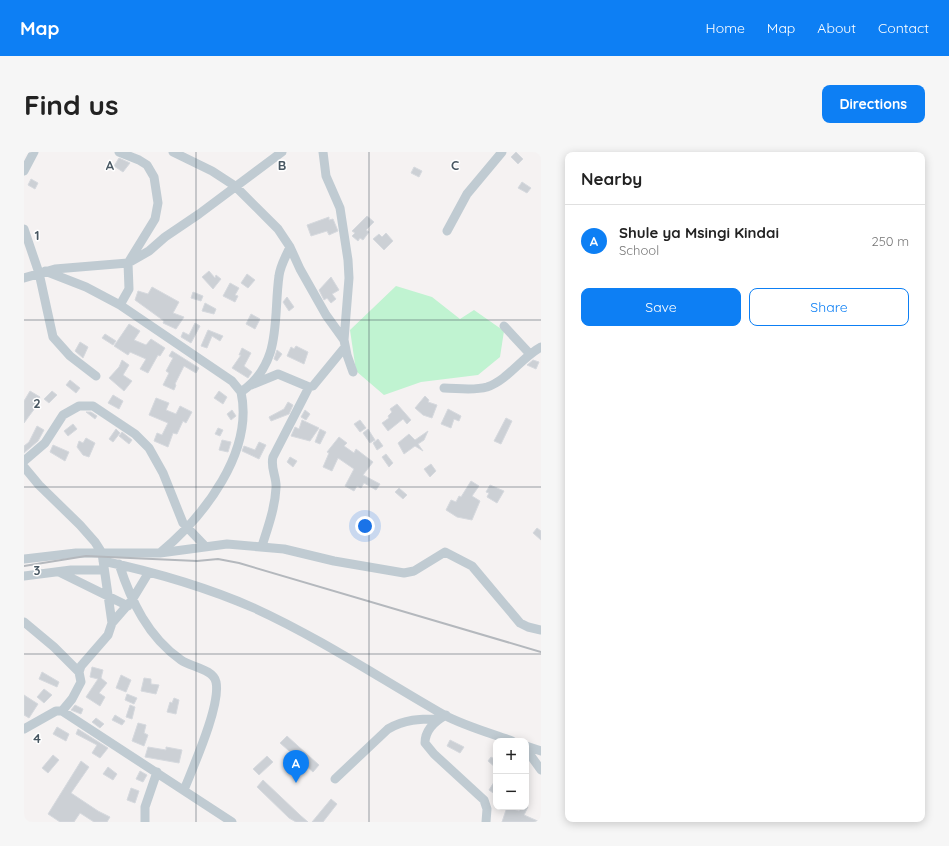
<!DOCTYPE html>
<meta charset="utf-8">
<style>
:root{--surface:#fff;--page:#f6f6f6;--text:#222;--muted:#767676;--line:#e0e0e0;--accent:#0d7ff4}
body{margin:0;font-family:Quicksand,sans-serif;background:var(--page);color:var(--text)}
.controls{position:absolute;right:12px;bottom:12px;display:grid;overflow:hidden;border-radius:8px;box-shadow:0 2px 10px #0003}
.controls button{width:36px;height:36px;display:grid;place-items:center;padding:0;border:0;border-bottom:1px solid var(--line);background:var(--surface);color:var(--text);font:20px sans-serif}
.you{position:absolute;left:341px;top:374px;width:14px;height:14px;margin:-10px;border:3px solid #fff;border-radius:50%;background:#1a73e8;box-shadow:0 0 0 6px #1a73e833}
.badge{display:grid;place-items:center;width:26px;height:26px;border-radius:50%;background:var(--accent);color:#fff;font-size:13px;font-weight:700}
.pin{position:absolute;translate:-50% -33px;filter:drop-shadow(0 1px 2px #0008)}
.pin::after{content:'';position:absolute;top:21px;width:14px;height:12px;background:inherit;clip-path:polygon(0 0,100% 0,50% 100%)}
.list{margin:0;padding:0;list-style:none}
h2{display:flex;justify-content:space-between;align-items:center;height:52px;margin:0;padding:0 16px;font-size:17px}
h2 small{font-size:13px;font-weight:400;color:var(--muted)}
.list li{display:grid;grid-template-columns:26px 1fr auto;gap:12px;align-items:center;box-sizing:border-box;height:72px;padding:0 16px;border-top:1px solid var(--line)}
.list b{display:block;font-size:15px;white-space:nowrap}
.list p{margin:0;font-size:13px;white-space:nowrap;color:var(--muted)}
.list em{font-size:13px;font-style:normal;color:var(--muted)}
.actions{display:flex;gap:8px;padding:12px 16px}
.actions a{flex:1;padding:9px 0;border:1px solid var(--accent);border-radius:8px;text-align:center;font-size:14px;color:var(--accent)}
.actions .main{background:var(--accent);color:#fff}
.map{position:relative;flex:none;width:517px;height:670px;overflow:hidden;border-radius:8px}
header{display:flex;align-items:center;gap:24px;box-sizing:border-box;height:56px;padding:0 20px;background:var(--accent);color:#fff}
header strong{font-size:19px}
nav{display:flex;gap:22px;margin-inline-start:auto;font-size:14px}
.intro{display:flex;align-items:center;justify-content:space-between;box-sizing:border-box;height:96px;padding:0 24px}
h1{margin:0;font-size:28px}
.button{padding:10px 18px;border-radius:8px;background:var(--accent);color:#fff;font-size:14px;font-weight:700}
main{display:flex;gap:24px;padding:0 24px}
aside{flex:1;background:var(--surface);border-radius:8px;box-shadow:0 2px 10px #0003}
.map>svg:first-child{display:block}
.green{fill:#c0f3d1}
.building{fill:#ccd0d5;stroke:#d6d9de}
.lines{fill:none;stroke-linecap:round;stroke-linejoin:round}
.minor{stroke:#c0cbd2;stroke-width:9}
.rail{stroke:#b4b8bd;stroke-width:2}
.grid{fill:none;stroke:#485762;stroke-width:1;stroke-opacity:0.55}
.grid-label{font-size:13px;text-anchor:middle;font-weight:bold;fill:#485762;stroke:#fff;stroke-width:3;stroke-linejoin:round;paint-order:stroke}
</style>
<header>
<strong>Map</strong>
<nav><a>Home</a><a>Map</a><a>About</a><a>Contact</a></nav>
</header>
<div class="intro"><h1>Find us</h1><a class="button">Directions</a></div>
<main>
<div class="map">
<svg width="517" height="670" viewBox="0 0 517 670">
<rect width="100%" height="100%" fill="#f5f2f2"/>
<!-- green -->
<path class="green" d="M 372,134 L 408,145 L 436,167 L 450,158 L 480,179 L 476,205 L 454,223 L 397,230 L 360,243 L 332,219 L 326,178 Z"/>
<!-- building -->
<path class="building" d="M 492,0 L 499,7 L 494,12 L 487,5 Z
M 95,6 L 106,11 L 99,20 L 90,14 Z
M 390,15 L 398,19 L 395,25 L 387,21 Z
M 7,27 L 14,31 L 11,37 L 4,33 Z
M 498,30 L 507,36 L 503,41 L 494,36 Z
M 343,64 L 350,70 L 342,78 L 345,80 L 339,88 L 336,86 L 334,89 L 328,84 L 331,81 L 328,79 Z
M 305,65 L 305,68 L 309,67 L 314,79 L 305,83 L 303,79 L 287,84 L 283,73 Z
M 362,81 L 369,89 L 360,98 L 349,87 L 355,82 L 358,85 Z
M 185,119 L 191,126 L 192,123 L 197,127 L 189,137 L 178,125 Z
M 223,122 L 231,128 L 224,136 L 217,131 Z
M 307,125 L 315,138 L 308,142 L 312,147 L 307,151 L 303,146 L 300,148 L 295,138 Z
M 206,131 L 215,136 L 211,143 L 214,144 L 211,150 L 199,144 Z
M 128,135 L 155,150 L 149,161 L 160,165 L 152,177 L 139,171 L 140,169 L 111,148 L 114,139 L 124,142 Z
M 169,140 L 179,144 L 177,149 L 167,146 Z
M 263,145 L 270,155 L 265,159 L 259,150 Z
M 181,151 L 192,157 L 190,162 L 178,159 Z
M 227,162 L 236,167 L 231,177 L 222,172 Z
M 171,171 L 176,174 L 167,191 L 157,185 L 159,180 L 165,183 Z
M 105,172 L 116,179 L 110,188 L 122,193 L 127,187 L 141,196 L 136,204 L 134,203 L 124,221 L 116,217 L 122,207 L 106,200 L 104,203 L 90,194 Z
M 184,178 L 199,184 L 196,189 L 188,184 L 183,196 L 177,194 Z
M 81,182 L 92,189 L 89,193 L 78,186 Z
M 56,190 L 64,195 L 59,206 L 51,199 Z
M 272,194 L 284,200 L 280,212 L 263,204 L 267,195 L 270,197 Z
M 218,196 L 227,201 L 220,214 L 228,220 L 224,226 L 208,216 L 217,203 L 215,203 Z
M 253,198 L 258,202 L 253,209 L 250,207 Z
M 148,199 L 175,216 L 172,221 L 160,214 L 151,232 L 152,233 L 150,238 L 139,233 L 145,221 L 142,219 L 149,206 L 145,204 Z
M 98,208 L 105,213 L 99,223 L 108,229 L 100,239 L 85,226 L 95,215 Z
M 509,208 L 515,210 L 512,217 L 503,213 Z
M 46,228 L 56,236 L 52,241 L 42,233 Z
M 6,239 L 16,245 L 9,255 L 11,256 L 0,271 L 0,249 Z
M 28,239 L 33,243 L 25,251 L 20,247 Z
M 195,239 L 203,245 L 199,252 L 190,246 Z
M 89,243 L 99,249 L 95,257 L 84,251 Z
M 401,244 L 405,248 L 404,250 L 413,253 L 408,266 L 399,263 L 391,256 Z
M 132,246 L 145,251 L 142,258 L 152,262 L 156,254 L 168,260 L 162,271 L 159,269 L 153,282 L 149,281 L 144,295 L 130,289 L 133,281 L 138,283 L 144,271 L 125,263 Z
M 264,250 L 269,253 L 265,262 L 247,269 L 245,265 L 260,257 Z
M 373,252 L 387,268 L 383,272 L 379,267 L 364,279 L 358,271 L 365,266 L 364,264 L 368,260 L 366,257 Z
M 424,257 L 437,264 L 435,269 L 430,267 L 427,276 L 417,272 Z
M 208,258 L 212,264 L 207,268 L 203,262 Z
M 281,258 L 286,262 L 282,268 L 277,265 Z
M 62,260 L 67,260 L 73,264 L 71,267 Z
M 482,266 L 488,269 L 477,292 L 470,289 Z
M 278,268 L 295,276 L 286,289 L 267,284 L 271,275 L 275,277 Z
M 336,268 L 342,276 L 336,280 L 330,272 Z
M 49,272 L 53,277 L 44,284 L 40,279 Z
M 13,274 L 20,278 L 14,289 L 0,301 L 0,294 L 5,290 Z
M 194,276 L 199,278 L 196,284 L 191,282 Z
M 92,277 L 96,281 L 89,290 L 85,287 Z
M 296,277 L 302,280 L 296,292 L 291,290 Z
M 344,277 L 351,288 L 346,291 L 339,281 Z
M 404,279 L 400,288 L 394,292 L 399,299 L 391,294 L 380,302 L 374,291 L 385,282 L 391,288 Z
M 98,280 L 108,288 L 105,292 L 95,284 Z
M 315,285 L 323,291 L 320,294 L 330,301 L 332,297 L 349,310 L 339,323 L 356,332 L 352,338 L 340,331 L 337,336 L 333,334 L 330,339 L 321,334 L 330,317 L 314,306 L 308,319 L 299,315 L 305,301 L 303,300 Z
M 62,286 L 71,291 L 65,305 L 59,303 L 53,295 L 55,289 L 59,291 Z
M 354,287 L 359,294 L 353,298 L 349,291 Z
M 198,288 L 207,290 L 204,300 L 195,298 Z
M 235,290 L 242,293 L 235,307 L 218,299 L 220,294 L 231,298 Z
M 29,293 L 45,300 L 41,309 L 26,300 Z
M 362,302 L 369,311 L 365,315 L 358,305 Z
M 266,305 L 273,309 L 269,315 L 263,310 Z
M 407,312 L 412,319 L 406,325 L 400,317 Z
M 447,329 L 455,334 L 448,344 L 456,349 L 448,368 L 433,365 L 422,358 L 427,348 L 432,350 L 435,344 L 437,345 Z
M 466,333 L 480,339 L 473,351 L 463,345 L 465,341 L 462,340 Z
M 375,336 L 383,343 L 379,347 L 371,340 Z
M 513,376 L 517,379 L 517,388 L 509,381 Z
M 68,515 L 79,518 L 77,526 L 83,531 L 75,541 L 81,545 L 76,554 L 62,545 L 74,527 L 66,525 Z
M 18,520 L 35,530 L 33,535 L 15,527 Z
M 97,523 L 107,528 L 102,540 L 92,536 Z
M 120,526 L 127,527 L 127,532 L 135,533 L 132,542 L 117,539 Z
M 20,537 L 28,543 L 20,551 L 13,545 Z
M 103,542 L 113,546 L 110,552 L 101,548 Z
M 0,543 L 14,552 L 5,566 L 0,563 Z
M 150,546 L 155,548 L 152,562 L 143,560 L 146,550 L 148,551 Z
M 51,553 L 59,557 L 57,562 L 47,558 Z
M 106,553 L 111,555 L 108,567 L 102,565 Z
M 91,563 L 101,569 L 98,573 L 88,568 Z
M 72,566 L 80,572 L 76,576 L 68,570 Z
M 114,571 L 122,573 L 120,581 L 124,583 L 120,594 L 108,589 Z
M 33,575 L 45,582 L 42,589 L 29,582 Z
M 54,577 L 84,596 L 76,606 L 68,601 L 73,593 L 52,582 Z
M 263,584 L 295,613 L 289,620 L 256,591 Z
M 426,588 L 440,595 L 436,601 L 423,594 Z
M 124,595 L 142,598 L 142,595 L 158,598 L 155,611 L 121,605 Z
M 29,603 L 35,608 L 24,621 L 18,616 Z
M 243,604 L 249,610 L 235,623 L 229,617 Z
M 467,605 L 472,608 L 472,616 L 464,609 Z
M 57,609 L 65,615 L 47,641 L 74,659 L 86,665 L 83,670 L 70,670 L 56,661 L 50,670 L 36,670 L 24,662 Z
M 84,615 L 93,622 L 89,628 L 79,622 Z
M 116,619 L 123,623 L 119,630 L 112,627 Z
M 472,627 L 472,643 L 465,638 Z
M 239,628 L 276,663 L 284,670 L 272,670 L 265,666 L 233,635 Z
M 107,636 L 115,639 L 111,651 L 103,648 Z
M 307,647 L 313,652 L 299,670 L 288,670 Z
M 483,655 L 495,659 L 497,655 L 504,655 L 500,663 L 516,670 L 478,670 Z"/>
<g class="lines">
<!-- minor -->
<path class="minor" d="M 95,0 L 115,8 L 123,13 L 130,25 L 134,51 L 131,67 L 104,111 L 105,137 L 96,153
M 149,0 L 188,19 L 211,34 L 254,77 L 266,95 L 276,117 L 302,163 L 320,188
M 299,0 L 302,24 L 316,56 L 324,108 L 325,126 L 320,188 L 323,203 L 329,220
M 0,19 L 10,0
M 0,77 L 15,121 L 29,185 L 46,204 L 72,224
M 423,79 L 443,42 L 478,0
M 21,119 L 62,135 L 96,153 L 208,229 L 217,240
M 0,126 L 31,117 L 104,111 L 125,99 L 141,85 L 175,62 L 258,0
M 480,174 L 505,201
M 227,233 L 254,222 L 285,235 L 289,234 L 321,195
M 420,236 C 433,236 449,239 463,235 C 484,228 498,205 517,195
M 0,309 L 21,291 L 39,263 L 55,254 L 69,254 L 111,282 L 125,296 L 139,321 L 159,371 L 181,394
M 0,315 L 15,333 L 56,373 L 71,390 L 78,401 L 88,471 L 84,483 L 57,514 L 55,520 L 57,530 L 48,547 L 38,559
M 238,394 C 244,375 251,356 252,336 C 253,325 246,316 249,305 L 285,235
M 137,400 C 180,364 230,300 217,240 C 259,211 249,166 255,124 C 256,114 262,104 266,95
M 0,407 L 52,401 L 136,401 L 203,392 L 260,397 L 310,409 L 380,421 L 390,419 L 421,400 L 448,414 L 496,471 L 504,475 L 517,478
M 79,409 C 130,420 182,435 230,456 C 296,486 357,527 420,563 C 441,574 466,581 488,589
M 95,412 C 107,449 124,485 157,508 C 167,515 189,517 192,530 C 197,553 169,615 160,638
M 35,420 L 104,454
M 0,424 L 47,418 L 80,418
M 0,470 L 30,495 L 55,520
M 88,471 L 108,448 L 125,420
M 422,563 C 411,569 401,578 401,591 L 410,602 L 460,648 L 463,657 L 462,670
M 0,577 L 32,559 L 38,559 L 208,670
M 502,594 L 517,599
M 502,597 L 517,618
M 311,627 L 364,577 C 381,567 396,567 414,567
M 121,670 L 121,655 L 133,620"/>
<!-- rail -->
<path class="rail" d="M 0,414 L 62,404 L 173,409 L 194,407 L 215,411 L 517,500"/>
</g>
<!-- grid -->
<path class="grid" d="M 172,0 L 172,670M 345,0 L 345,670M 0,168 L 517,168M 0,335 L 517,335M 0,502 L 517,502"/>
<g class="grid-label">
<text x="86" y="18">A</text>
<text x="258" y="18">B</text>
<text x="431" y="18">C</text>
<text x="13" y="88">1</text>
<text x="13" y="256">2</text>
<text x="13" y="423">3</text>
<text x="13" y="591">4</text>
</g>
</svg>
<div class="controls">
<button>+</button>
<button>−</button>
</div>
<div class="you"></div>
<div class="pin badge" style="left:272px;top:631px">A</div>
</div>
<aside>
<h2>Nearby<small></small></h2>
<ul class="list">
<li><span class="badge">A</span><div><b>Shule ya Msingi Kindai</b><p>School</p></div><em>250 m</em></li>
</ul>
<div class="actions"><a class="main">Save</a><a>Share</a></div>
</aside>
</main>
